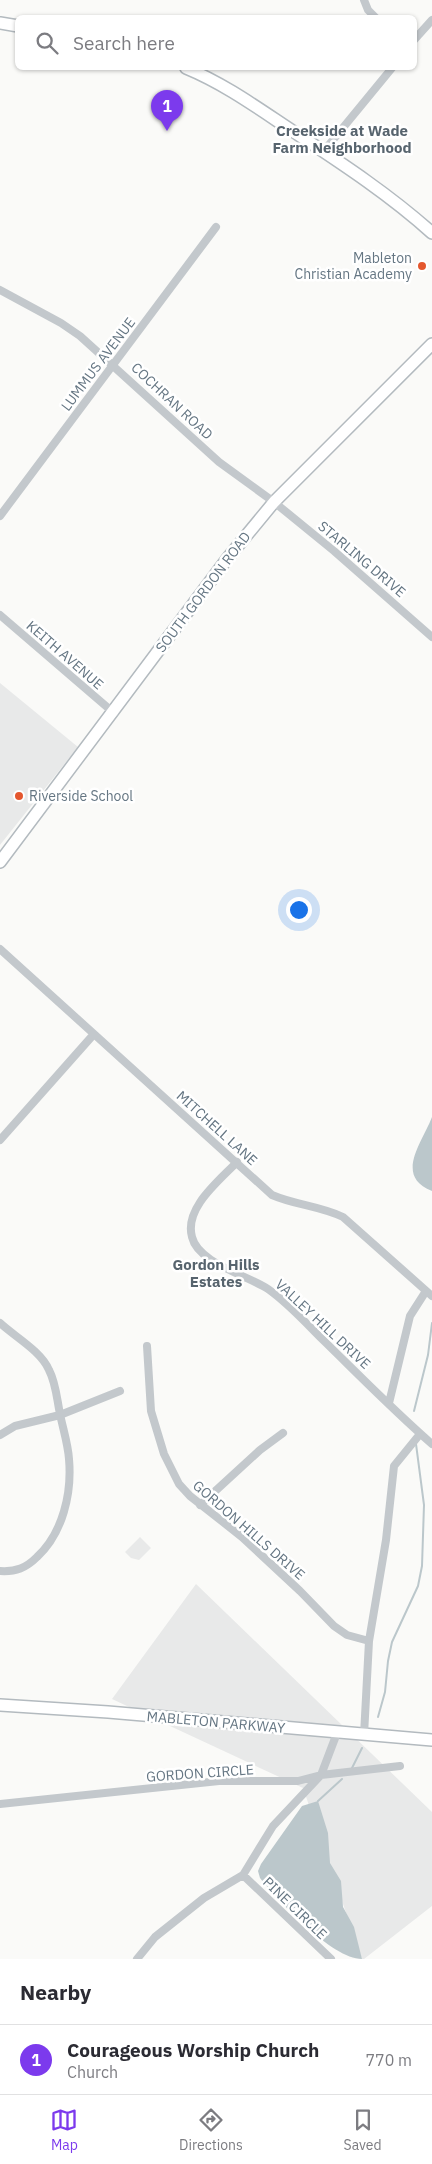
<!DOCTYPE html>
<style>
:root{--surface:#fff;--page:#f7f7f7;--text:#2b2b33;--muted:#7c7c81;--line:#e1e1e2;--accent:#7c3aed}
body{margin:0;font-family:"IBM Plex Sans",sans-serif;background:var(--page);color:var(--text)}
.you{position:absolute;left:298px;top:909px;width:18px;height:18px;margin:-12px;border:4px solid #fff;border-radius:50%;background:#1a73e8;box-shadow:0 0 0 8px #1a73e833}
.badge{display:grid;place-items:center;width:32px;height:32px;border-radius:50%;background:var(--accent);color:#fff;font-size:16px;font-weight:700}
.pin{position:absolute;translate:-50% -41px;filter:drop-shadow(0 1px 2px #0008)}
.pin::after{content:'';position:absolute;top:26px;width:18px;height:15px;background:inherit;clip-path:polygon(0 0,100% 0,50% 100%)}
.list{margin:0;padding:0;list-style:none}
h2{display:flex;justify-content:space-between;align-items:center;height:65px;margin:0;padding:0 20px;font-size:21px}
h2 small{font-size:16px;font-weight:400;color:var(--muted)}
.list li{display:grid;grid-template-columns:32px 1fr auto;gap:15px;align-items:center;box-sizing:border-box;height:70px;padding:0 20px;border-top:1px solid var(--line)}
.list b{display:block;font-size:19px;white-space:nowrap}
.list p{margin:0;font-size:16px;white-space:nowrap;color:var(--muted)}
.list em{font-size:16px;font-style:normal;color:var(--muted)}
.icon{flex:none;width:28px;height:28px;fill:none;stroke:currentColor;stroke-width:2;stroke-linecap:round;stroke-linejoin:round}
.map{position:relative;flex:none;width:432px;height:1959px;overflow:hidden}
.search{position:absolute;background:var(--surface);box-shadow:0 1px 4px #0004;left:15px;right:15px;top:15px;height:55px;display:flex;align-items:center;gap:12px;box-sizing:border-box;padding:0 18px;border-radius:8px;color:var(--muted);font-size:19px}
.sheet{height:135px;background:var(--surface)}
nav{display:flex;justify-content:space-around;align-items:center;box-sizing:border-box;height:70px;border-top:1px solid var(--line);background:var(--surface);font-size:14px;color:var(--muted)}
nav a{display:grid;justify-items:center;gap:2px}
nav .on{color:var(--accent)}
.map>svg:first-child{display:block}
.built{fill:#e8e9e9}
.water{fill:#bbc7cb}
.lines{fill:none;stroke-linecap:round;stroke-linejoin:round}
.stream{stroke:#bbc7cb;stroke-width:2}
.secondary-casing{stroke:#b3babf;stroke-width:14}
.street{stroke:#c3c8cc;stroke-width:8}
.secondary{stroke:#fff;stroke-width:11}
.poi-dot{fill:#e4572e;stroke:#fff;stroke-width:2}
.labels{text-anchor:middle;dominant-baseline:central;stroke-width:5;stroke-linejoin:round;paint-order:stroke}
.poi-label{font-size:14px;fill:#657683;stroke:#fff;text-anchor:end}
.street-label{font-size:14px;fill:#657683;stroke:#fff}
.neighbourhood-label{font-size:15px;font-weight:bold;fill:#57646e;stroke:#fff}
</style>
<div class="map">
<svg width="432" height="1959" viewBox="0 0 432 1959">
<rect width="100%" height="100%" fill="#fafaf8"/>
<!-- built -->
<path class="built" d="M 0,683 L 78,747 L 0,845 Z
M 140,1537 L 151,1548 L 139,1560 L 131,1558 L 125,1552 Z
M 196,1584 L 432,1812 L 432,1906 L 364,1959 L 362,1959 L 303,1788 L 112,1699 Z"/>
<!-- water -->
<path class="water" d="M 432,1117 L 432,1191 C 394,1176 422,1143 432,1117 Z
M 318,1801 L 328,1833 L 330,1863 L 341,1881 L 343,1907 L 354,1927 L 362,1959 C 332,1959 278,1900 260,1878 L 258,1871 L 261,1864 L 302,1806 Z"/>
<g class="lines">
<!-- stream -->
<path class="stream" d="M 414,1411 L 428,1355 L 432,1323
M 378,1717 L 385,1692 L 388,1661 L 392,1642 L 418,1586 L 422,1566 L 424,1505 L 416,1444
M 352,1768 L 362,1748
M 318,1801 L 342,1779"/>
<defs>
<path id="secondary" d="M 0,23 L 18,26
M 186,68 C 225,84 259,109 294,132 C 341,163 390,195 432,233
M 0,862 L 227,559 L 274,502 L 432,344
M 0,1705 L 108,1712 L 432,1740"/>
</defs>
<!-- secondary casing -->
<use href="#secondary" class="secondary-casing"/>
<!-- street -->
<path class="street" d="M 364,0 L 368,10 L 376,18
M 414,40 L 432,20
M 323,152 L 392,68
M 0,290 L 61,323 L 80,336 L 219,462 L 274,502 L 334,551 L 432,637
M 0,516 L 216,227
M 0,615 L 114,713
M 0,949 L 272,1195 C 295,1205 320,1206 343,1217 L 432,1296
M 0,1140 L 94,1034
M 237,1162 C 219,1181 184,1208 192,1237 C 198,1263 247,1275 268,1289 C 288,1303 305,1322 322,1339 C 358,1374 394,1411 432,1444
M 0,1323 C 15,1337 41,1351 49,1370 C 56,1383 57,1400 60,1414 C 63,1429 68,1444 69,1459 C 72,1493 63,1533 37,1557 C 26,1568 16,1572 0,1571
M 147,1346 L 151,1411 L 164,1454 L 179,1484 L 190,1496 L 242,1537 L 300,1591 L 334,1626 L 347,1635 L 369,1641
M 389,1403 L 410,1316 L 426,1291
M 0,1435 L 15,1426 L 60,1415 L 120,1391
M 200,1505 L 260,1450 L 283,1433
M 364,1735 L 369,1641 L 386,1540 L 394,1466 L 420,1434
M 0,1804 L 219,1781 L 298,1781 L 321,1775 L 400,1766
M 243,1875 L 331,1959
M 137,1959 L 155,1937 L 204,1898 L 243,1875 L 273,1826 L 321,1775 L 337,1733"/>
<!-- secondary -->
<use href="#secondary" class="secondary"/>
</g>
<!-- markers -->
<g class="poi-dot">
<circle cx="422" cy="266" r="5"/>
<circle cx="19" cy="796" r="5"/>
</g>
<g class="labels">
<!-- poi labels -->
<g class="poi-label">
<text x="412" y="258">Mableton<tspan x="412" dy="16">Christian Academy</tspan></text>
<text x="29" y="796" text-anchor="start">Riverside School</text>
</g>
<!-- street labels -->
<g class="street-label">
<text transform="translate(98 364) rotate(-53)">LUMMUS AVENUE</text>
<text transform="translate(172 401) rotate(43)">COCHRAN ROAD</text>
<text transform="translate(362 559) rotate(40)">STARLING DRIVE</text>
<text transform="translate(203 592) rotate(-53)">SOUTH GORDON ROAD</text>
<text transform="translate(65 655) rotate(41)">KEITH AVENUE</text>
<text transform="translate(217 1128) rotate(42)">MITCHELL LANE</text>
<text transform="translate(323 1324) rotate(43)">VALLEY HILL DRIVE</text>
<text transform="translate(249 1530) rotate(41)">GORDON HILLS DRIVE</text>
<text transform="translate(216 1722) rotate(5)">MABLETON PARKWAY</text>
<text transform="translate(200 1773) rotate(-4)">GORDON CIRCLE</text>
<text transform="translate(295 1908) rotate(44)">PINE CIRCLE</text>
</g>
<!-- neighbourhood labels -->
<g class="neighbourhood-label">
<text x="342" y="130">Creekside at Wade<tspan x="342" dy="17">Farm Neighborhood</tspan></text>
<text x="216" y="1264">Gordon Hills<tspan x="216" dy="17">Estates</tspan></text>
</g>
</g>
</svg>
<div class="you"></div>
<div class="pin badge" style="left:167px;top:131px">1</div>
<div class="search"><svg class="icon" aria-label="search" viewBox="0 0 24 24"><circle cx="10" cy="10" r="6"/><path d="M15 15l6 6"/></svg>Search here</div>
</div>
<section class="sheet">
<h2>Nearby<small></small></h2>
<ul class="list">
<li><span class="badge">1</span><div><b>Courageous Worship Church</b><p>Church</p></div><em>770 m</em></li>
</ul>
</section>
<nav>
<a class="on"><svg class="icon" aria-label="map" viewBox="0 0 24 24"><path d="M3 6l6-2 6 2 6-2v14l-6 2-6-2-6 2zM9 4v14M15 6v14"/></svg>Map</a>
<a><svg class="icon" aria-label="directions" viewBox="0 0 24 24"><path d="M12 3l9 9-9 9-9-9zM9 14v-3h6M13 9l2 2-2 2"/></svg>Directions</a>
<a><svg class="icon" aria-label="saved" viewBox="0 0 24 24"><path d="M7 4h10v16l-5-4-5 4z"/></svg>Saved</a>
</nav>
